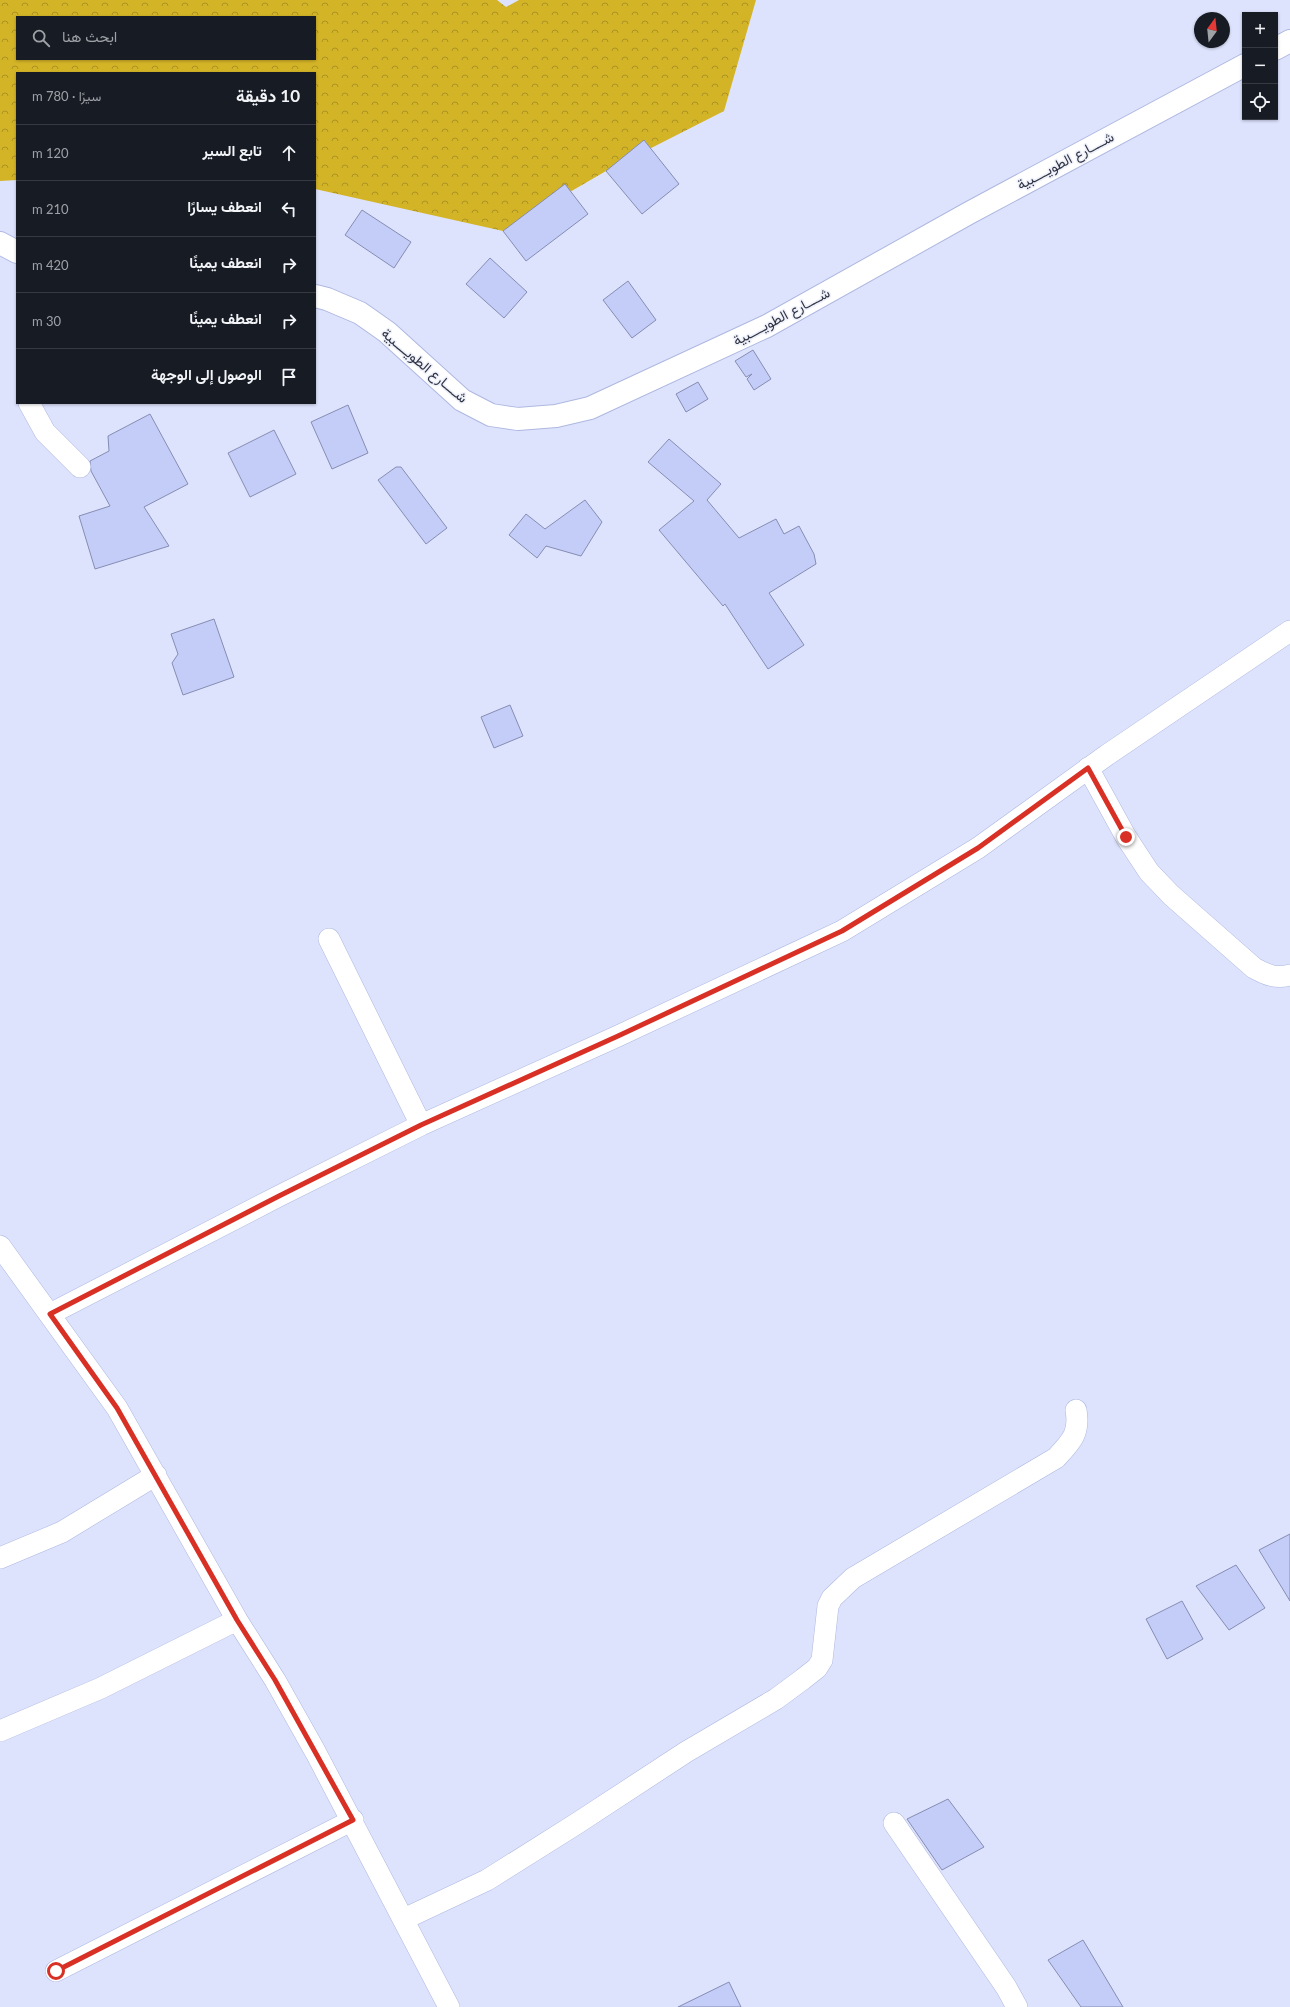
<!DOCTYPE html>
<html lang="ar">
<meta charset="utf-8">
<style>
:root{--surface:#171b24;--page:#20242c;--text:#f1f3f6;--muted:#9ea1a6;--line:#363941}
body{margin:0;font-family:Lato,Vazirmatn,sans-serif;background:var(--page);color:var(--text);direction:rtl}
.controls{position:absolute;right:12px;top:12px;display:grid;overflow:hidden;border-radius:0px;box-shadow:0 1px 3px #0004}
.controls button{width:36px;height:36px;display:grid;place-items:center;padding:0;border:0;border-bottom:1px solid var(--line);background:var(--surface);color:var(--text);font:20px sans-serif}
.compass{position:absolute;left:1194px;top:12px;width:36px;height:36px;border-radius:50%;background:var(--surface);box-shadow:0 1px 3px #0004;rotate:15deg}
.stop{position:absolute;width:12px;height:12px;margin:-9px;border:3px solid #d93025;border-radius:50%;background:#fff}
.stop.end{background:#d93025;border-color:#fff;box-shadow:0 1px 4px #0008}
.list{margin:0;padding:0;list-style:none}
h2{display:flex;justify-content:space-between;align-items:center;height:52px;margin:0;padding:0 16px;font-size:17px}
h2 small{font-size:13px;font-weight:400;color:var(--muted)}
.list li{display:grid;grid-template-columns:26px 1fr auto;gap:12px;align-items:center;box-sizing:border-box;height:56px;padding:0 16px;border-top:1px solid var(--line)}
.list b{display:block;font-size:15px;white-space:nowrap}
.list em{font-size:13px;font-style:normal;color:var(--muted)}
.icon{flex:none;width:22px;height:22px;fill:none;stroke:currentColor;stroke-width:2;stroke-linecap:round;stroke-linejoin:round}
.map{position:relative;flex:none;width:1290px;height:2007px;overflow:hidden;direction:ltr}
.search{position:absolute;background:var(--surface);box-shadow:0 1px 3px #0004;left:16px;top:16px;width:300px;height:44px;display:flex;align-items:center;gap:10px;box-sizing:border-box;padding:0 14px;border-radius:0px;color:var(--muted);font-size:15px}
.panel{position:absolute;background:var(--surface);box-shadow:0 1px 3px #0004;left:16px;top:72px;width:300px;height:332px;border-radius:0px;direction:rtl}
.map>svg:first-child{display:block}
.forest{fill:url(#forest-crowns);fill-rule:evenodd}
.building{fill:#c4cdf7;stroke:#858db4}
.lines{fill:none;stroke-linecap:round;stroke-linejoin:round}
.minor-casing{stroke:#aeb8e0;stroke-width:22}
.tertiary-casing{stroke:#aeb8e0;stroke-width:24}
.minor{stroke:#fff;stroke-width:21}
.tertiary{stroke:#fff;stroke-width:22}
.route{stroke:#d93025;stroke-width:5}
.labels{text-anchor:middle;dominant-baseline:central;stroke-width:3;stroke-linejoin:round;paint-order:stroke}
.street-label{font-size:14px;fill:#2e3242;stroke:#eff1fa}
</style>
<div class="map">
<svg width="1290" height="2007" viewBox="0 0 1290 2007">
<defs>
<pattern id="forest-crowns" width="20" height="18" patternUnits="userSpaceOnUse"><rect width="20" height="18" fill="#d4b427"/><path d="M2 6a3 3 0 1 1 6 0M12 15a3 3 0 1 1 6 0" fill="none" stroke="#ac9323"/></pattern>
</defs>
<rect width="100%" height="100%" fill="#dde3fd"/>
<!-- forest -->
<path class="forest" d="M 0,0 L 497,0 L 506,7 L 519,0 L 756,0 L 724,111 L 606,171 L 503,231 L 315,189 L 315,73 L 17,73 L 17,180 L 0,181 ZM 17,17 L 315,17 L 315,59 L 17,59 Z"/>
<!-- building -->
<path class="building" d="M 644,140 L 679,184 L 642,214 L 606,171 Z
M 565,184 L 588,214 L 526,261 L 503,231 Z
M 362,210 L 411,242 L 394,268 L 345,235 Z
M 490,258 L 527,292 L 504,318 L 466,284 Z
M 628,281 L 656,320 L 632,338 L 603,300 Z
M 753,350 L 771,379 L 754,390 L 747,379 L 752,374 L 746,377 L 735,361 Z
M 698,382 L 708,399 L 686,412 L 676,394 Z
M 348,405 L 368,453 L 332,469 L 311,422 Z
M 150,414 L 188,484 L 144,507 L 169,546 L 95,569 L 79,516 L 110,506 L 91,471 L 90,461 L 109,451 L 108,436 Z
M 274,430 L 296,474 L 250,497 L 228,453 Z
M 669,439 L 721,484 L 707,500 L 739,538 L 776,519 L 784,534 L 799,526 L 814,554 L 816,564 L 769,593 L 804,645 L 768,669 L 725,604 L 723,606 L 659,530 L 694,501 L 648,462 Z
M 396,467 L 401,467 L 447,528 L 426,544 L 378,480 Z
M 585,500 L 602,522 L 581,556 L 546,546 L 537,558 L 509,535 L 526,514 L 545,529 Z
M 214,619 L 234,677 L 183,695 L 172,663 L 178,654 L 171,634 Z
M 510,705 L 523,736 L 494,748 L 481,717 Z
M 1290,1534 L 1290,1601 L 1259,1550 Z
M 1236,1565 L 1265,1608 L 1229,1630 L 1196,1586 Z
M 1182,1601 L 1203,1639 L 1167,1659 L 1146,1619 Z
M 948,1799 L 984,1847 L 942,1870 L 907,1819 Z
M 1083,1940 L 1123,2007 L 1081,2007 L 1048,1960 Z
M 729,1982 L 741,2007 L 678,2007 Z"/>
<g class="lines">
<defs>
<path id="minor" d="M 29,403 L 45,432 L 80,467
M 1088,768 L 1126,837 L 1149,872 L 1171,895 L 1254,968 C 1267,975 1276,979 1290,975
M 329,939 L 421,1125
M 0,1246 L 117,1408 L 237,1620 L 275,1680 L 316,1753 L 449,2007
M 50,1314 L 279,1196 L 421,1125 L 618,1036 L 842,931 L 978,848 L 1107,755 L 1290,631
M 0,1558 L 62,1532 L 156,1475
M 0,1731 L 101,1688 L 237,1620
M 894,1823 L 1006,1987 L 1017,2007
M 404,1919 L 487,1880 L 576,1824 L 686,1752 L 776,1699 L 803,1679 L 817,1668 L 822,1660 L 828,1606 L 832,1598 L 853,1578 L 1056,1458 C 1072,1441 1080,1433 1076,1410
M 56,1971 L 353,1820"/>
<path id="tertiary" d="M 1275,49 L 1290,41
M 0,243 L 17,252
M 315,296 L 327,299 L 360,313 L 387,332 L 462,400 L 491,415 L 518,419 L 556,416 L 590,408 L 767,326 L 969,213 L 1245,65"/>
</defs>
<!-- minor casing -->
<use href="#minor" class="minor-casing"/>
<!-- tertiary casing -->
<use href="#tertiary" class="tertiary-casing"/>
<!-- minor -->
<use href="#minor" class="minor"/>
<!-- tertiary -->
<use href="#tertiary" class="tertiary"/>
</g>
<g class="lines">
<!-- route -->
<path class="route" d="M 56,1971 L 353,1820 L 275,1680 L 237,1620 L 117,1408 L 50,1314 L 279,1196 L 421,1125 L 618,1036 L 842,931 L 978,848 L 1088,768 L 1126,837"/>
</g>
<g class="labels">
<!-- street labels -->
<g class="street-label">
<text transform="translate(1065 160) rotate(-28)">شــــارع الطويــــبية</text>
<text transform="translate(781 316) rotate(-28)">شــــارع الطويــــبية</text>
<text transform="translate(425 365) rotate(40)">شــــارع الطويــــبية</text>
</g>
</g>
</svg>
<div class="controls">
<button>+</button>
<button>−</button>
<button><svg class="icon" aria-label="locate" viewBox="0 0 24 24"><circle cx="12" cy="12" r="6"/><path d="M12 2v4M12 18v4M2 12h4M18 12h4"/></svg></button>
</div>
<svg class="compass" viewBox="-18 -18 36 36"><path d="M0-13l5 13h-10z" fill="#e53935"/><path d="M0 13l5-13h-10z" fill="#9ea1a6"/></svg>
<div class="stop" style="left:56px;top:1971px"></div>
<div class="stop end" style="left:1126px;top:837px"></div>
<div class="search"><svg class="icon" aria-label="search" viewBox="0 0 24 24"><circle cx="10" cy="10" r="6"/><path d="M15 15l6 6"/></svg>ابحث هنا</div>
<section class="panel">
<h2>10 دقيقة<small>سيرًا · 780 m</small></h2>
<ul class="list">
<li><svg class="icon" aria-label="ahead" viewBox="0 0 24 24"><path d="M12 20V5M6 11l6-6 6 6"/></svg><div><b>تابع السير</b></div><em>120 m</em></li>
<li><svg class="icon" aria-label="left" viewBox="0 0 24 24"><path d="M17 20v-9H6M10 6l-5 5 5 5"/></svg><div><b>انعطف يسارًا</b></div><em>210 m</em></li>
<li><svg class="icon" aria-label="right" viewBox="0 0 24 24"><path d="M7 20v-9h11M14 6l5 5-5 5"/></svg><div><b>انعطف يمينًا</b></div><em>420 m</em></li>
<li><svg class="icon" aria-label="right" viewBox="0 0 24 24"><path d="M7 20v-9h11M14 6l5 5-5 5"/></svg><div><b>انعطف يمينًا</b></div><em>30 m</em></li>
<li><svg class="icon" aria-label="arrive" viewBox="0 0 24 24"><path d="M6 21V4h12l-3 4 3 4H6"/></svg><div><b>الوصول إلى الوجهة</b></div></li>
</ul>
</section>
</div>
